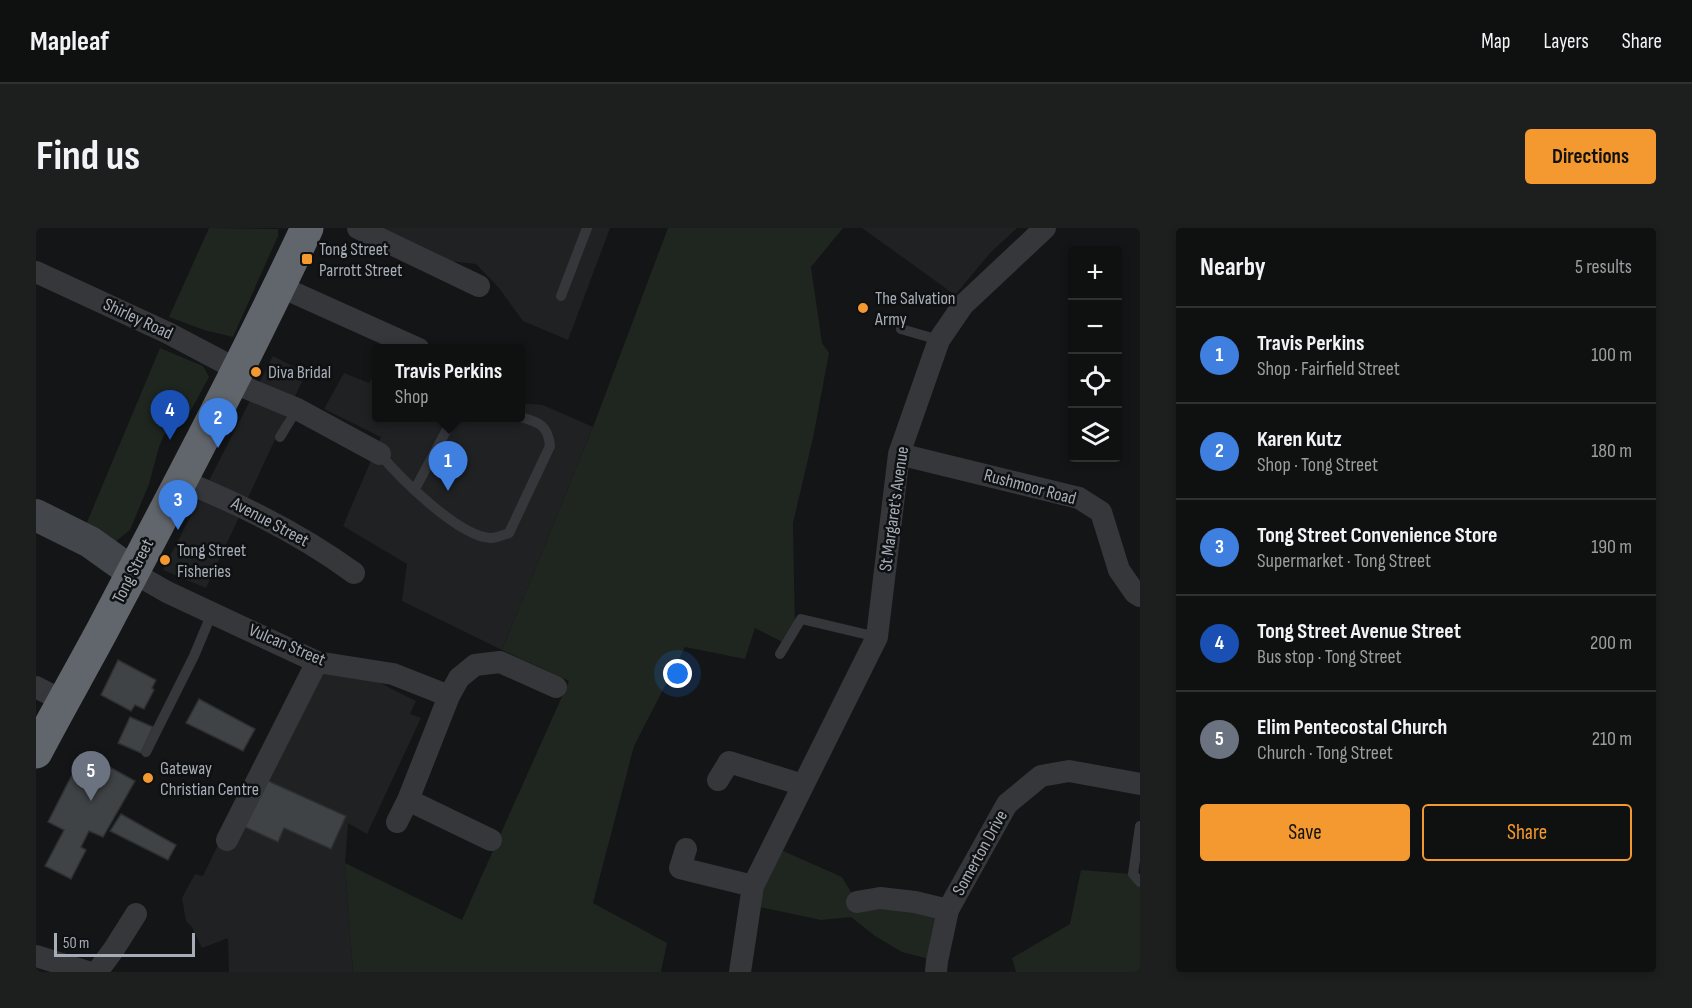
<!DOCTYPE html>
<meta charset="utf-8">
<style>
:root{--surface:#0f1010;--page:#1d1e1e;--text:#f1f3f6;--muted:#9b9d9f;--line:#2f3030;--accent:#f3992f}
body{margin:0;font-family:"Sofia Sans Condensed",sans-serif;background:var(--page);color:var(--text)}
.controls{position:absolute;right:18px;top:18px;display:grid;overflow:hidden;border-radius:6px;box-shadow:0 3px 9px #0003}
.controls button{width:54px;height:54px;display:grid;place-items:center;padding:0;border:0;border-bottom:2px solid var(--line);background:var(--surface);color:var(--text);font:30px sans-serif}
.scale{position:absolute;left:18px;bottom:15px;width:141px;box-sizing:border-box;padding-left:6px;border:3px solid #a6adb7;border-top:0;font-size:16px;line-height:21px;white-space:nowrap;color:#a6adb7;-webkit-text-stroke:4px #0f1011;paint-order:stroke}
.you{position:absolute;left:642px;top:446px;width:21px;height:21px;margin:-15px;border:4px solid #fff;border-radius:50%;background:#1a73e8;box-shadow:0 0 0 9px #1a73e833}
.badge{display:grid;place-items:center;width:39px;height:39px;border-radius:50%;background:var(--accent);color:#fff;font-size:20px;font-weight:700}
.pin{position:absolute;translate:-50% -50px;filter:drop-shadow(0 2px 3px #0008)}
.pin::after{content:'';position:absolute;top:32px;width:21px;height:18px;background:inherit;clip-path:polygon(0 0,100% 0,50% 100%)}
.popup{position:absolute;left:336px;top:116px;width:153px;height:78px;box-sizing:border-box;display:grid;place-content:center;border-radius:6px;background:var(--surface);filter:drop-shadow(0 2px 4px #0005);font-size:20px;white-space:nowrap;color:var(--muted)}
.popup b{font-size:22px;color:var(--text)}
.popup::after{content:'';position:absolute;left:50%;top:100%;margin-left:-12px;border:12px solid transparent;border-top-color:var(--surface)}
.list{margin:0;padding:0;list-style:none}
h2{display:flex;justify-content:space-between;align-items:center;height:78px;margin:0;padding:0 24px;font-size:26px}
h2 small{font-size:20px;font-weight:400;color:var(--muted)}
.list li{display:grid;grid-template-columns:39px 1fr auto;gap:18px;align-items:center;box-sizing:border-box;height:96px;padding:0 24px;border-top:2px solid var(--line)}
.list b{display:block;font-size:22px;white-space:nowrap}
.list p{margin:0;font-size:20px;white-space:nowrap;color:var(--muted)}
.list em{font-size:20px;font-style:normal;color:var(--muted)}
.actions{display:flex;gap:12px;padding:18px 24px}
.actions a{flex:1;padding:14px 0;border:2px solid var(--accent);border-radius:6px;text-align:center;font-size:21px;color:var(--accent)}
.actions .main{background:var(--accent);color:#111}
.icon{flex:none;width:33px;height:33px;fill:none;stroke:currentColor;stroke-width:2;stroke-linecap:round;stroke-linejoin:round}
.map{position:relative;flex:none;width:1104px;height:744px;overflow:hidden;border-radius:6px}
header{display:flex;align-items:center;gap:36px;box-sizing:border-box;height:84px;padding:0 30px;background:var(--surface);border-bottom:2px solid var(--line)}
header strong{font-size:28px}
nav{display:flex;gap:33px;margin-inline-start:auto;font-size:21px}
.intro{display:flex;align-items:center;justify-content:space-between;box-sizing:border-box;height:144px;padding:0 36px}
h1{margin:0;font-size:42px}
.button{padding:15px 27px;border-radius:6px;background:var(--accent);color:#111;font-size:21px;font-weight:700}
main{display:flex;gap:36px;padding:0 36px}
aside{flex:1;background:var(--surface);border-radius:6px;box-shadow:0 3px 9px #0003}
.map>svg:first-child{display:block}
.built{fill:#202123}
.green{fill:#1e261f}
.building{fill:#404346;stroke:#2e2f32;stroke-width:1.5}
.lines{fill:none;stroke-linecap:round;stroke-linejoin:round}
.lane{stroke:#35373b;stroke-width:10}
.street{stroke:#35373b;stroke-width:22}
.secondary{stroke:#43464b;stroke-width:32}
.highway{stroke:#61666c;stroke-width:33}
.poi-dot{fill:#f3992f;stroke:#0f1011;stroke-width:2}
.labels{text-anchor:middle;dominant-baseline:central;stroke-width:5;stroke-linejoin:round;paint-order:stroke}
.poi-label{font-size:18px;fill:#a6adb7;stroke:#0f1011;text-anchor:start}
.street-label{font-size:18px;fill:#a6adb7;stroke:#0f1011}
</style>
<header>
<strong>Mapleaf</strong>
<nav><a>Map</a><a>Layers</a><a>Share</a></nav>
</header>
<div class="intro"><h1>Find us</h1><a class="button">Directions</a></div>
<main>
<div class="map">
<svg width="1104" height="744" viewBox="0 0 1104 744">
<rect width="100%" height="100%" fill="#141516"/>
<!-- built -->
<path class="built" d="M 345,0 L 574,0 L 532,112 L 487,93 L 463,60 L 440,36 L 412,33 Z
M 826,0 L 981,0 L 955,24 L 919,67 Z
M 237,128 L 270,145 L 170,360 L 127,342 Z
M 340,144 L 340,190 L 484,190 L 484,175 L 507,177 L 557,199 L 466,422 L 366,373 L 371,336 L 307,298 L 345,209 L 288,181 L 308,145 L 333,155 Z
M 265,443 L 340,453 L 380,473 L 374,486 L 385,490 L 331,606 L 312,595 L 309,635 L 317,744 L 193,744 L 192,710 L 166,720 L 156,699 L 150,693 L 146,670 L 159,646 L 167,648 Z"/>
<!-- green -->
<path class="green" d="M 173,0 L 242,1 L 242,8 L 197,109 L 168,102 L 133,89 Z
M 632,0 L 807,0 L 775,39 L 786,115 L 793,125 L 777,210 L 757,295 L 759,401 L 750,416 L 719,400 L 709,431 L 649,419 L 598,518 L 557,675 L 631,715 L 625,744 L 317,744 L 309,635 L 426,692 L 533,453 L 466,422 L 557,199 Z
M 124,120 L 167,138 L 173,149 L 155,182 L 128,207 L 123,219 L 113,256 L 94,302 L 79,314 L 49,299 Z
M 736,618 L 806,649 L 821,674 L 912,682 L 901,733 L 866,724 L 839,708 L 815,689 L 785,692 L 714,677 Z
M 1045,642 L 1097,646 L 1104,654 L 1104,744 L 980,744 L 976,730 L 1034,696 Z"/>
<!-- building -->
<path class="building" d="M 82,432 L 120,452 L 116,460 L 118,462 L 108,481 L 99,477 L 95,483 L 65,467 Z
M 163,471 L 219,501 L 207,523 L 150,495 Z
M 94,489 L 117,499 L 105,525 L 82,515 Z
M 46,527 L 61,536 L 63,533 L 99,553 L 67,609 L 53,603 L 45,619 L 50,622 L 35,651 L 9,638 L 28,602 L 12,594 Z
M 230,552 L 310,588 L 295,621 L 248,600 L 242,614 L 209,599 Z
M 85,586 L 140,617 L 132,632 L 74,603 Z"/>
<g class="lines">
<!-- lane -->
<path class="lane" d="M 525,68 L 551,0
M 865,101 L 903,112
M 244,209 L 261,181
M 344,226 C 364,250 423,309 455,310 C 461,310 467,307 473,305 L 514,218 C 512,197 503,194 484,189
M 379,261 L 417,190
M 744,426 L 765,391 L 841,409
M 110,524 L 158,428 L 176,385
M 1104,598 L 1097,646 L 1104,654"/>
<!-- street -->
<path class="street" d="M 322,0 L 443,58
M 0,44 L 132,105 L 202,142
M 243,58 L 383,121
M 196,154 L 261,181 L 344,226
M 863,226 L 1043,270 L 1065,284 L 1083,342 L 1099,365 L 1104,368
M 144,252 C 204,276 266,307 318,345
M 96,344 L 131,364 L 281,434 L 357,446 L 413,468
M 0,459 L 27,473
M 682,552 L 693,534 L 767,557
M 372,572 L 455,612
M 361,594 L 372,572 L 413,468 L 423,450 L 439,437 L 464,434 L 520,459
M 191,612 L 281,434
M 650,621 L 644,640 L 717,658
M 821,674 L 844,670 L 879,674 L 912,682
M 0,728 L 52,744
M 61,744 L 78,721 L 100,686
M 704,744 L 717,658 L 841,409 L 863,226 L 903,112 L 927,77 L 1009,0
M 900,744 L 901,733 L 912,682 L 971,576 L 1005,548 L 1033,543 L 1104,556"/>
<!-- secondary -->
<path class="secondary" d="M 0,287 L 54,314 L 96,344"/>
<!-- highway -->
<path class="highway" d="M 0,524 C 22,482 45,442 67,401 C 137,268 207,136 271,0"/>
</g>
<!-- markers -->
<g class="poi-dot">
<rect x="265" y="25" width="12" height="12" rx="3"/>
<circle cx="827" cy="80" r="6"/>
<circle cx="220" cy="144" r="6"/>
<circle cx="129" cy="332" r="6"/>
<circle cx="112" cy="550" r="6"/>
</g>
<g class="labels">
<!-- poi labels -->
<g class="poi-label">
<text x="283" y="21">Tong Street<tspan x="283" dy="21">Parrott Street</tspan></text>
<text x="839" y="70">The Salvation<tspan x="839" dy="21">Army</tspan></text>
<text x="232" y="144">Diva Bridal</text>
<text x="141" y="322">Tong Street<tspan x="141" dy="21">Fisheries</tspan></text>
<text x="124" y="540">Gateway<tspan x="124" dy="21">Christian Centre</tspan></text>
</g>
<!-- street labels -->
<g class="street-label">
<text transform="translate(102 91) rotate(25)">Shirley Road</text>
<text transform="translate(994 259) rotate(15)">Rushmoor Road</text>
<text transform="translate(858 281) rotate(-82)">St Margaret's Avenue</text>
<text transform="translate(234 294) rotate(28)">Avenue Street</text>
<text transform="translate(97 343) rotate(-63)">Tong Street</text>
<text transform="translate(251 417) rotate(23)">Vulcan Street</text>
<text transform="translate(944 625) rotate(-61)">Somerton Drive</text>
</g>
</g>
</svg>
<div class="controls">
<button>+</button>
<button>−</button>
<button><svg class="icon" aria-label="locate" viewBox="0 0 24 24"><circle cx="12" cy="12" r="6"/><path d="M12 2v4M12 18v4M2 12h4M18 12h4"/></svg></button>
<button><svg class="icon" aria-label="layers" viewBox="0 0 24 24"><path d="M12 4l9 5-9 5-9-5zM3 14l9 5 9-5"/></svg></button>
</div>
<div class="scale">50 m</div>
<div class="you"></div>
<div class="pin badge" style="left:412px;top:263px;background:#3f7fe0">1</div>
<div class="popup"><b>Travis Perkins</b>Shop</div>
<div class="pin badge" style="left:182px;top:220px;background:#3f7fe0">2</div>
<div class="pin badge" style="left:142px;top:302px;background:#3f7fe0">3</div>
<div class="pin badge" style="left:134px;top:212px;background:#1a4fb4">4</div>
<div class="pin badge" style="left:55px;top:573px;background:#6b7280">5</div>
</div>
<aside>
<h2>Nearby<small>5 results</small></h2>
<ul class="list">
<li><span class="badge" style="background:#3f7fe0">1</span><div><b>Travis Perkins</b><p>Shop · Fairfield Street</p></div><em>100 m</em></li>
<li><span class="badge" style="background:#3f7fe0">2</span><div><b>Karen Kutz</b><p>Shop · Tong Street</p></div><em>180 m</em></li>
<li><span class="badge" style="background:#3f7fe0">3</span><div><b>Tong Street Convenience Store</b><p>Supermarket · Tong Street</p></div><em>190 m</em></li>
<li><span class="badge" style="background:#1a4fb4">4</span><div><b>Tong Street Avenue Street</b><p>Bus stop · Tong Street</p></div><em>200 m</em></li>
<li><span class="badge" style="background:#6b7280">5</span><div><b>Elim Pentecostal Church</b><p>Church · Tong Street</p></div><em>210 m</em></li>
</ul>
<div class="actions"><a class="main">Save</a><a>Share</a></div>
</aside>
</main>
